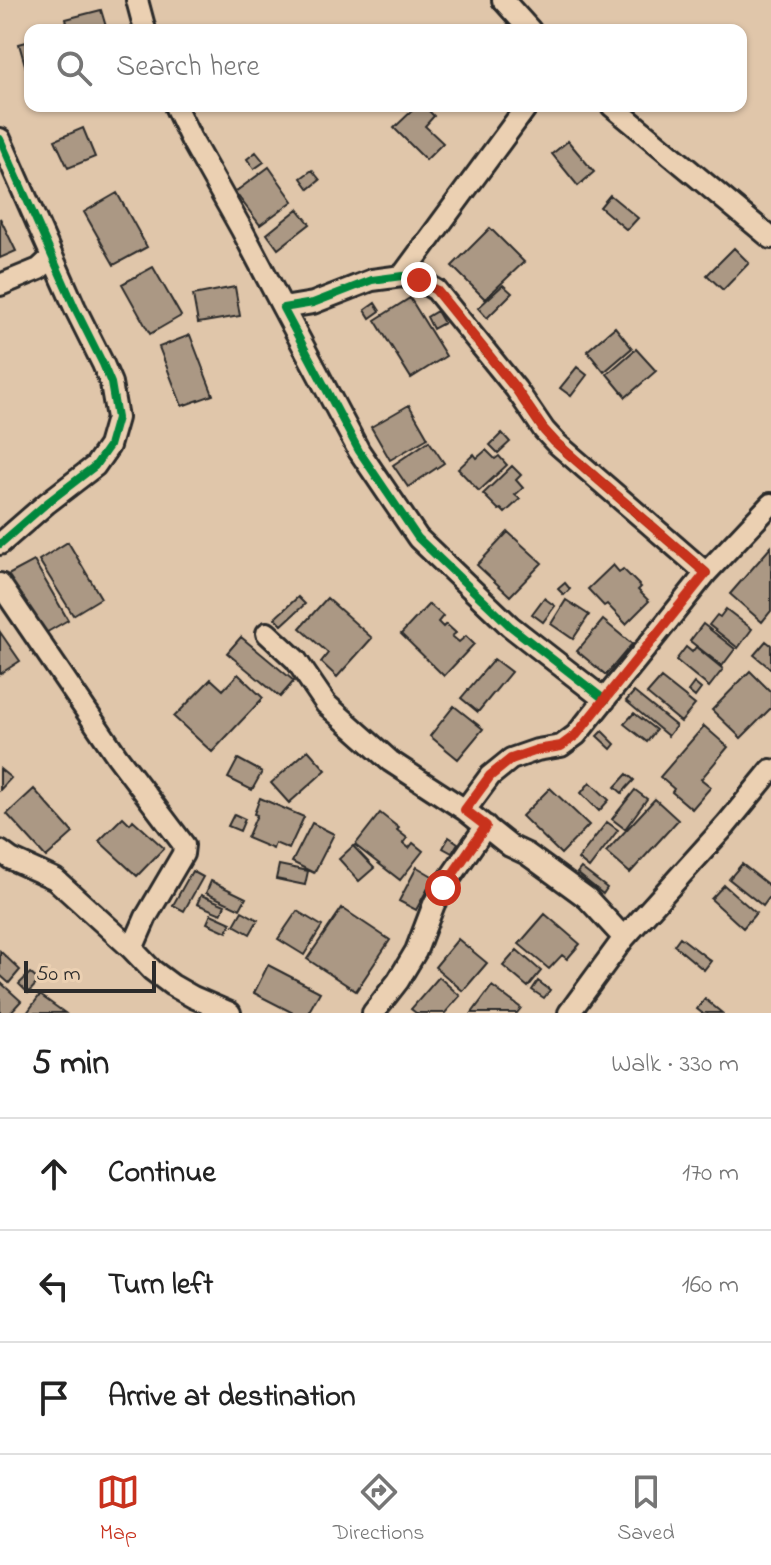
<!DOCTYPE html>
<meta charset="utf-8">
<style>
:root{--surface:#fff;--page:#f6f6f6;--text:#222;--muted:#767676;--line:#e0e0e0;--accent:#c8321e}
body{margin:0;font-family:"Indie Flower",sans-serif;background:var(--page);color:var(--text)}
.scale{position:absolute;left:24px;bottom:20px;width:132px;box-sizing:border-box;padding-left:8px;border:4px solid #2b2b2b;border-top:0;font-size:22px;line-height:28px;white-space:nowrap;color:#2b2b2b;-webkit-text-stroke:6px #ebd0b2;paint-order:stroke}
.stop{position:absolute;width:24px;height:24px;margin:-18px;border:6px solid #c8321e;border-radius:50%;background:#fff}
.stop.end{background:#c8321e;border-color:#fff;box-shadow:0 2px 8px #0008}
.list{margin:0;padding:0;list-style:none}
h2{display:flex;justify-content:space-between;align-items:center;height:104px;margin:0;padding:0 32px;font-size:34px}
h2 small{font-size:26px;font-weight:400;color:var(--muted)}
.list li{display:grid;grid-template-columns:52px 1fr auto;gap:24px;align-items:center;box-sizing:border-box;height:112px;padding:0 32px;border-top:2px solid var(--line)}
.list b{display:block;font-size:30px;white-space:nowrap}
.list em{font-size:26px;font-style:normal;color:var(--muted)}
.icon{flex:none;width:44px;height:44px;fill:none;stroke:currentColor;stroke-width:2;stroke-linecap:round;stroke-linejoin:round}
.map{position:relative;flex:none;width:771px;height:1013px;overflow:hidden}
.search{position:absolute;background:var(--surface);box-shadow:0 2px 6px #0004;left:24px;right:24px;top:24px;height:88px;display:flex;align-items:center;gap:20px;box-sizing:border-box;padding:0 28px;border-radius:16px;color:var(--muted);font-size:30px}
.sheet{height:440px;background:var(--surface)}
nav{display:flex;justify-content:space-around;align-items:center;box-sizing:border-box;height:112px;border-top:2px solid var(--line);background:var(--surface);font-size:22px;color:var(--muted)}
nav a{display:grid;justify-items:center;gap:4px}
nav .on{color:var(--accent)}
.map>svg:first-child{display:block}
.building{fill:#ab9884;stroke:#2b2b2b;stroke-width:2}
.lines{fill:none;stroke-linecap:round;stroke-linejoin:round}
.minor-casing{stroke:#2b2b2b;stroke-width:26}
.minor{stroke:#ebd0b2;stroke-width:20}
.cycleway-casing{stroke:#ebd0b2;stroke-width:13}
.cycleway{stroke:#00873e;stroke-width:8}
.route{stroke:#c8321e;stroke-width:10}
</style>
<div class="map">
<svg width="771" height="1013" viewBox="0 0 771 1013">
<rect width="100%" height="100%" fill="#e0c6aa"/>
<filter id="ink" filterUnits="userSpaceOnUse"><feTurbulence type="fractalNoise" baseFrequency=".0125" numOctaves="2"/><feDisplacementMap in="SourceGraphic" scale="16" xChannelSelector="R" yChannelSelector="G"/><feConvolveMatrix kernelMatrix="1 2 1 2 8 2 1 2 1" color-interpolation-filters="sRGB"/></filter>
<g filter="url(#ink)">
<!-- building -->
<path class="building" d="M 101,10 L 107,30 L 69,30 L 66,19 Z
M 30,41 L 30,82 L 19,44 Z
M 417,106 L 424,106 L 434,116 L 425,126 L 443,143 L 426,160 L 394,128 Z
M 83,128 L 95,157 L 68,168 L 55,140 Z
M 568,141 L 594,172 L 578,186 L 552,154 Z
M 256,152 L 264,162 L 254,169 L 247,159 Z
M 269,167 L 293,201 L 260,225 L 235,192 Z
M 312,170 L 320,180 L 309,189 L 301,178 Z
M 117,193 L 147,247 L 114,265 L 84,212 Z
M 610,195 L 638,218 L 627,230 L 600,207 Z
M 298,209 L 310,224 L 278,249 L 267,234 Z
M 0,218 L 16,251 L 0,258 Z
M 490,228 L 524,262 L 485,299 L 452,266 Z
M 734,248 L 749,263 L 723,290 L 707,275 Z
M 153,267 L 181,316 L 150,334 L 122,284 Z
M 503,285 L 512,293 L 487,318 L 478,308 Z
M 235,287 L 240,316 L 198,323 L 193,295 Z
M 410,298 L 446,356 L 411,378 L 375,320 Z
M 375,303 L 380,311 L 370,318 L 365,310 Z
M 437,311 L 444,323 L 433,329 L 427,317 Z
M 615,327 L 632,348 L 604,372 L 587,351 Z
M 190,335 L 213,395 L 182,406 L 159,347 Z
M 636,349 L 656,371 L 626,397 L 607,374 Z
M 577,367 L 587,375 L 571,396 L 560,388 Z
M 409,405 L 428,438 L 390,460 L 371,427 Z
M 502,433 L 510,442 L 498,453 L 490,445 Z
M 429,441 L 444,463 L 408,487 L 393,465 Z
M 486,450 L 495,459 L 499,456 L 507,465 L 479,491 L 458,469 L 474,454 L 477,458 Z
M 512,466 L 521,475 L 516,480 L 523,488 L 515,495 L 520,499 L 505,513 L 501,509 L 499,510 L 483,494 Z
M 508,532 L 542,563 L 510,596 L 477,565 Z
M 68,542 L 101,598 L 73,615 L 39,560 Z
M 771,547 L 771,611 L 762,622 L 730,594 Z
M 34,561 L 68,620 L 42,635 L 8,575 Z
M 613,565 L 619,572 L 623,569 L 641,587 L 638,590 L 649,601 L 626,624 L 607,604 L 604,606 L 588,589 Z
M 565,583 L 570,589 L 564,595 L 558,589 Z
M 298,597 L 305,604 L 282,625 L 275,618 Z
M 327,598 L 372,638 L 337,677 L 321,662 L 328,653 L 300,628 Z
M 544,598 L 555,606 L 543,622 L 532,614 Z
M 566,600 L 589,615 L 573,639 L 551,624 Z
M 429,604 L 443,616 L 438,622 L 443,627 L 446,624 L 456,633 L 452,636 L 459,642 L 466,636 L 474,644 L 444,676 L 401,634 Z
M 726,609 L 752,629 L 738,648 L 709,625 L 717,615 L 720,617 Z
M 603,620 L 632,644 L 606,675 L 577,651 Z
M 703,624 L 735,649 L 722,666 L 690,641 Z
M 0,632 L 20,661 L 0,674 Z
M 241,637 L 294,681 L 280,697 L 227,653 Z
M 766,641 L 771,645 L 771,669 L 754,655 Z
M 686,647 L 692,652 L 696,647 L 723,669 L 709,687 L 676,660 Z
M 494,659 L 511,672 L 478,712 L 461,698 Z
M 750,671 L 771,692 L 771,708 L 741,738 L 712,710 Z
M 238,674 L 263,698 L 212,752 L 174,717 L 211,679 L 223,690 Z
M 661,678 L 695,705 L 681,722 L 647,694 Z
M 694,683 L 701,689 L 695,697 L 688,691 Z
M 634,692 L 676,726 L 668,736 L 626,701 Z
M 454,706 L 483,729 L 458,759 L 430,736 Z
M 634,713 L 656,730 L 647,742 L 624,724 Z
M 704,726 L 728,747 L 701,779 L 711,787 L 692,809 L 672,792 L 674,789 L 660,777 Z
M 602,731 L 615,744 L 611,749 L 597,736 Z
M 308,750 L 326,770 L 289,803 L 271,783 Z
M 238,759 L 262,772 L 252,790 L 228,778 Z
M 0,769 L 11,778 L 0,790 Z
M 627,774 L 634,780 L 622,793 L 615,787 Z
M 590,782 L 609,800 L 599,811 L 581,793 Z
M 550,788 L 589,825 L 561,854 L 522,816 Z
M 34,789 L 73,833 L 46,857 L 7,814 Z
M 635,790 L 647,799 L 625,829 L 612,819 Z
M 260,798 L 304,817 L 289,849 L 275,843 L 273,849 L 247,838 L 257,815 L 254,814 Z
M 655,799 L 678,820 L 630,873 L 606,852 Z
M 380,813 L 399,828 L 397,830 L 407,838 L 403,843 L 409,848 L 413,843 L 423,851 L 400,880 L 355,845 Z
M 234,814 L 245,819 L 240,831 L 228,826 Z
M 123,817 L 130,824 L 133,820 L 164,848 L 137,876 L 99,841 Z
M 607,822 L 618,830 L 589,868 L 578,859 Z
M 312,823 L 334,834 L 314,873 L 292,862 Z
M 449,837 L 458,843 L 452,853 L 443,848 Z
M 353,846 L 374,868 L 359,881 L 339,859 Z
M 742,864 L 771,887 L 771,895 L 763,906 L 729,879 Z
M 279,865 L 308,871 L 305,885 L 276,879 Z
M 417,867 L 434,877 L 416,910 L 399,901 Z
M 581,868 L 607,888 L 603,894 L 577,873 Z
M 192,871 L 203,877 L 184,911 L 173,905 Z
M 211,881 L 246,898 L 240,909 L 206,893 Z
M 724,885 L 756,913 L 743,928 L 711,899 Z
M 201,895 L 225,905 L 221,914 L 197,904 Z
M 342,908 L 390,940 L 356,991 L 307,959 Z
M 242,911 L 258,920 L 250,934 L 234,925 Z
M 297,911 L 322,926 L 304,955 L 278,939 Z
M 211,914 L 231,923 L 227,932 L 207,923 Z
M 545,914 L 580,944 L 567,959 L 562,955 L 549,969 L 519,944 Z
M 680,937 L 711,961 L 704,970 L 674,945 Z
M 458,939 L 487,963 L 463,991 L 435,967 Z
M 517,950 L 541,971 L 528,987 L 503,966 Z
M 0,951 L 20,970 L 9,983 L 0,975 Z
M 268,965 L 320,992 L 308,1013 L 293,1013 L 254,993 Z
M 30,973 L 39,981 L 28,993 L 19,984 Z
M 439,977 L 460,996 L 445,1013 L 416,1013 L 411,1009 Z
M 538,981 L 550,990 L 544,998 L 532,990 Z
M 0,982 L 21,1001 L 10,1013 L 0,1013 Z
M 492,986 L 521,1008 L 517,1013 L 472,1013 Z
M 40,995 L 65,1013 L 27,1013 Z
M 705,999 L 722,1013 L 702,1013 L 697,1009 Z"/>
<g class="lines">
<defs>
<path id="minor" d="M 137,0 L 145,30
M 503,0 L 530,30
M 175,106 L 191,139 L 242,230 L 283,308
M 612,106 L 771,238
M 0,139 L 75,308 L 103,364 L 111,383 L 117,418 L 109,446 L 95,466 L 47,503 L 0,544
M 402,276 L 527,106
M 0,285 L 39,269 L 52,257
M 0,584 L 117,756 L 184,845 L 183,854 L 146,917 L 132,949
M 267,633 L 296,660 L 326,704 L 390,761 L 465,810 L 510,846 L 527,854 L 587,898 L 624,938
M 605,700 L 510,626 L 418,538 L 359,451 L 283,308 L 313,303 L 372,280 L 402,276 L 419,280 L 436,290 L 516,389 L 544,430 L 555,442 L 706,573
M 465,810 L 490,776 L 511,759 L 537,750 L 561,746 L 576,735 L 706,573 L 771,504
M 0,851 L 11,859 L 55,879 L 132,949 L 152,970 L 172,985 L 193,997 L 230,1013
M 373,1013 L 398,981 L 416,951 L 434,904 L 443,888 L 486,826
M 569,1013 L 624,938 L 726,825 L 771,770"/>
</defs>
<!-- minor casing -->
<use href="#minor" class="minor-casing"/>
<!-- minor -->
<use href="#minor" class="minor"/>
<defs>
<path id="cycleway" d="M 0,139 L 75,308 L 103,364 L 111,383 L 117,418 L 109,446 L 95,466 L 47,503 L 0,544
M 605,700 L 510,626 L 418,538 L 359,451 L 283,308 L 313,303 L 372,280 L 402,276 L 419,280 L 436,290 L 516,389 L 544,430 L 555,442 L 706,573"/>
</defs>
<!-- cycleway casing -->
<use href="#cycleway" class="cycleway-casing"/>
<!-- cycleway -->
<use href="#cycleway" class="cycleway"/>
</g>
</g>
<g class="lines" filter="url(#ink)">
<!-- route -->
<path class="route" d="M 419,280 L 436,290 L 516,389 L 544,430 L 555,442 L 706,573 L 576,735 L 561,746 L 537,750 L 511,759 L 490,776 L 465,810 L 486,826 L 443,888"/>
</g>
</svg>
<div class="scale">50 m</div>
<div class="stop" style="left:443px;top:888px"></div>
<div class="stop end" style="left:419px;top:280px"></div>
<div class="search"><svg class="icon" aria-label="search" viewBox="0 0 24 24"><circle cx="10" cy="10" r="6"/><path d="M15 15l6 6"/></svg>Search here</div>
</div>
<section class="sheet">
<h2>5 min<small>Walk · 330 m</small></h2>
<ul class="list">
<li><svg class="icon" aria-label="ahead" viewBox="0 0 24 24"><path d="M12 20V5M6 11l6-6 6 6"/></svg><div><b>Continue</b></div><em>170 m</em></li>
<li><svg class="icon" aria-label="left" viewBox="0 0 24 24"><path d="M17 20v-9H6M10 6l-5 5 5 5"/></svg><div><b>Turn left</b></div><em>160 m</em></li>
<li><svg class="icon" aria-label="arrive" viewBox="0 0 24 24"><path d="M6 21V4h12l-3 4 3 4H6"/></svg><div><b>Arrive at destination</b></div></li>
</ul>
</section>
<nav>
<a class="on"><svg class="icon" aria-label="map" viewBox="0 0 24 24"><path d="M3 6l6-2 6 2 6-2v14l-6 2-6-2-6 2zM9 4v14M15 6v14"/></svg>Map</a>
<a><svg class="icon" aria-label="directions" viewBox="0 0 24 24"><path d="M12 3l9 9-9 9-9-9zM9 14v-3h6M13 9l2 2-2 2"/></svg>Directions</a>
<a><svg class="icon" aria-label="saved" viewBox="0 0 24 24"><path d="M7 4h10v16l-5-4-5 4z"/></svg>Saved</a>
</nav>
